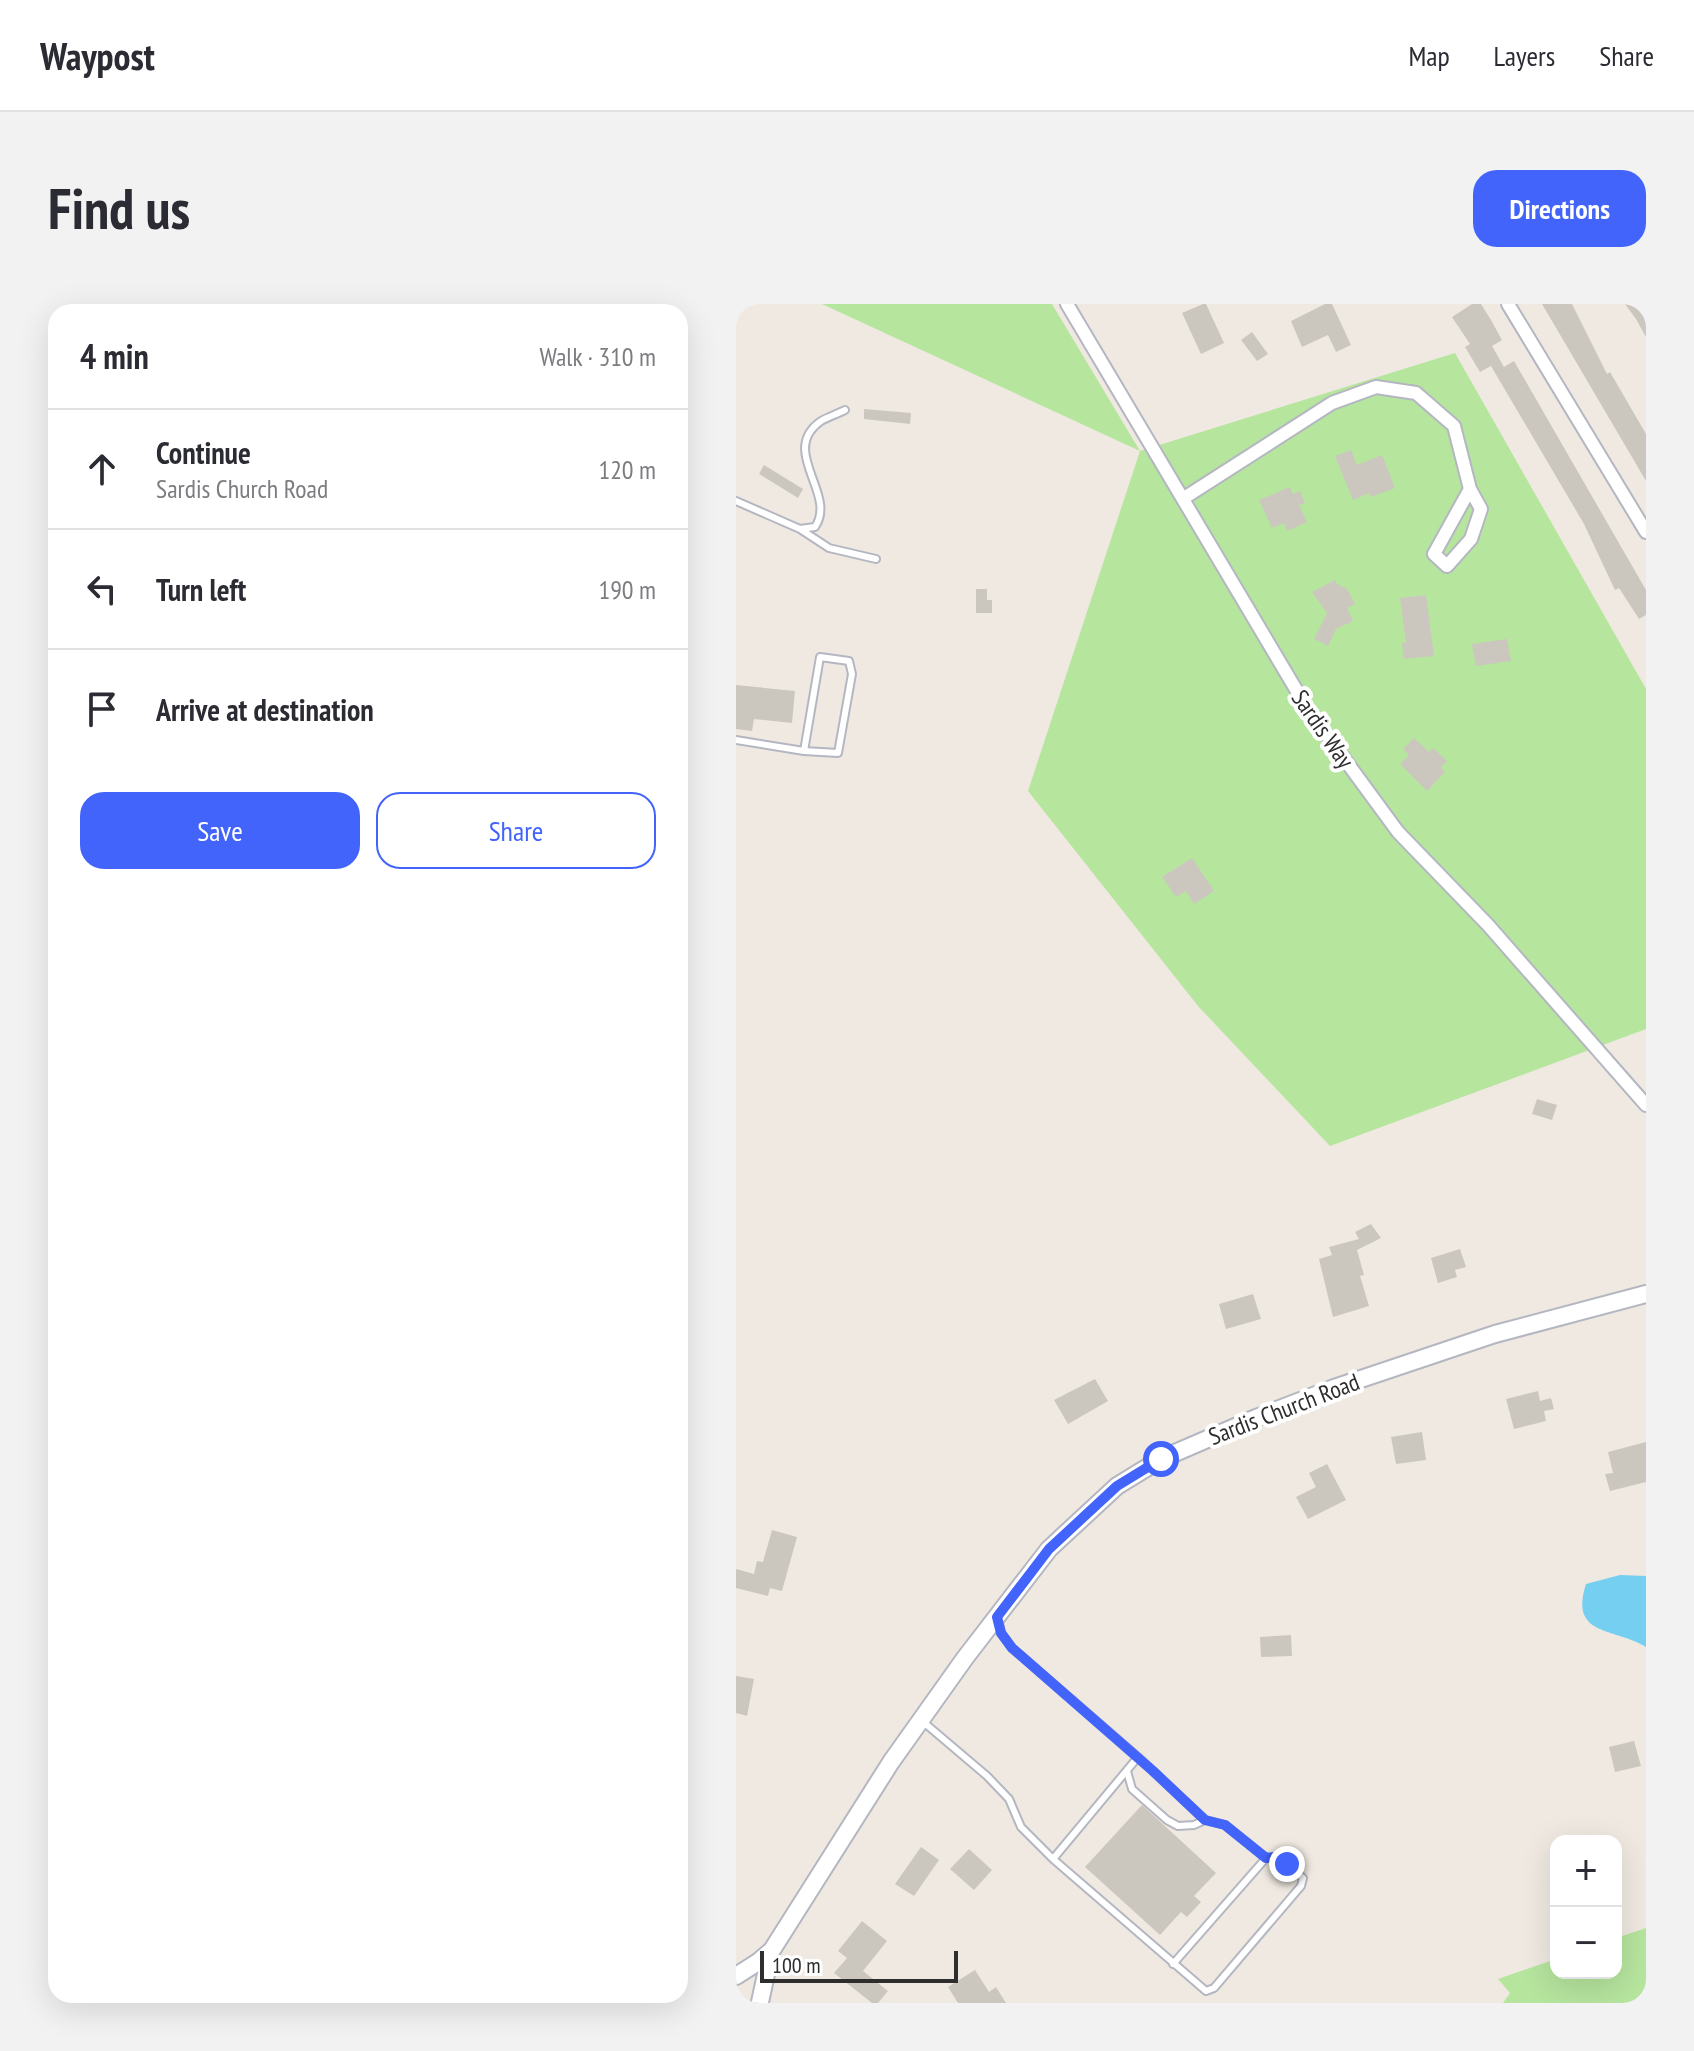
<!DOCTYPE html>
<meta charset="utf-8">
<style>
:root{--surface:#fff;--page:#f2f2f3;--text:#2b2b33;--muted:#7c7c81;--line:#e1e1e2;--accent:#4264fb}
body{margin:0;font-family:"PT Sans Narrow",sans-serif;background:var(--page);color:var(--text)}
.controls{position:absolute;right:24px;bottom:24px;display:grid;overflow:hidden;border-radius:16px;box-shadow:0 8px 32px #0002}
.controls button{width:72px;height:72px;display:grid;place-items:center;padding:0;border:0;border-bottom:2px solid var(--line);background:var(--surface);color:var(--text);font:40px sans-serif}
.scale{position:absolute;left:24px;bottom:20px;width:198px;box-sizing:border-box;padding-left:8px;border:4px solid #2e2e2e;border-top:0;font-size:22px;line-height:28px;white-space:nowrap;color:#2e2e2e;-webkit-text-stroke:6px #fff;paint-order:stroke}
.stop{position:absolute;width:24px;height:24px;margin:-18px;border:6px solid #4264fb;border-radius:50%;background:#fff}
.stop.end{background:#4264fb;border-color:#fff;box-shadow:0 2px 8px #0008}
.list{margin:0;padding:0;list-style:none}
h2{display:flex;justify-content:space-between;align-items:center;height:104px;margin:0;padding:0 32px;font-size:34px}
h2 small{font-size:26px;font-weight:400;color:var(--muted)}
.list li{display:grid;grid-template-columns:52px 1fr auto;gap:24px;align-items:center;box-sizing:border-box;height:120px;padding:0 32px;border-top:2px solid var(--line)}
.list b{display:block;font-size:30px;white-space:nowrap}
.list p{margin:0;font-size:26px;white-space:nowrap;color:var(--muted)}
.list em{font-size:26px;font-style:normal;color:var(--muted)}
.actions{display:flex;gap:16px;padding:24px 32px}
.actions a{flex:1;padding:18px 0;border:2px solid var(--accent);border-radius:24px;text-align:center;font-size:28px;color:var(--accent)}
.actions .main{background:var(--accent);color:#fff}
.icon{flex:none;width:44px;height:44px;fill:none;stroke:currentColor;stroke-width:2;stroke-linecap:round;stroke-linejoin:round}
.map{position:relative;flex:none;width:910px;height:1699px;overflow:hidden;border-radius:24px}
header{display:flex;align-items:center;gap:48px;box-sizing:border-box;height:112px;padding:0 40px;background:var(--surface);border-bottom:2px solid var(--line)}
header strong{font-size:38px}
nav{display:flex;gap:44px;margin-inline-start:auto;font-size:28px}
.intro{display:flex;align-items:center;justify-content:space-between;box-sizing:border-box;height:192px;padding:0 48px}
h1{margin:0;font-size:56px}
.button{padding:20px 36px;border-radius:24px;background:var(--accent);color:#fff;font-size:28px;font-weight:700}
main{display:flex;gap:48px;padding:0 48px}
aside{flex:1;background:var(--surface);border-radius:24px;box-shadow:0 8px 32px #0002}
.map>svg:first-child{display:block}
.green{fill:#b6e59e}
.water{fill:#75cff0}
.building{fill:#cbc7bf}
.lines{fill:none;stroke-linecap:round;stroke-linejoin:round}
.service-casing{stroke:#b4b7c1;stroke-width:10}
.minor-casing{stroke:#b4b7c1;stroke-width:16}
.tertiary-casing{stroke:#b4b7c1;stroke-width:20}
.service{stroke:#fff;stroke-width:6}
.minor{stroke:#fff;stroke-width:12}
.tertiary{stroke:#fff;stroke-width:16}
.route{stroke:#4264fb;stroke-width:10}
.labels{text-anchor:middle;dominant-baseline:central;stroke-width:8;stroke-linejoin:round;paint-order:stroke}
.street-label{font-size:24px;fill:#2e2e2e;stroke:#fff}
</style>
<header>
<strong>Waypost</strong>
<nav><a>Map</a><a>Layers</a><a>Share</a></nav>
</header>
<div class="intro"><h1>Find us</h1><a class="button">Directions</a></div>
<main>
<aside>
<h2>4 min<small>Walk · 310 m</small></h2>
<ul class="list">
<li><svg class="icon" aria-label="ahead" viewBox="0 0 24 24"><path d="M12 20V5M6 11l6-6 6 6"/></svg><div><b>Continue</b><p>Sardis Church Road</p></div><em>120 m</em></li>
<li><svg class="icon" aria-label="left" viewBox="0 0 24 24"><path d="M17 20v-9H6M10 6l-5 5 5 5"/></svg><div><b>Turn left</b></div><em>190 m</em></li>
<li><svg class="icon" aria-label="arrive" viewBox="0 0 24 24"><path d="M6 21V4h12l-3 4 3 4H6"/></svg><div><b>Arrive at destination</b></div></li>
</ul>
<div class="actions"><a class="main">Save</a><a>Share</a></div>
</aside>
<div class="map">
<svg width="910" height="1699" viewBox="0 0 910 1699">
<rect width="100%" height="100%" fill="#efe9e1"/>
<!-- green -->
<path class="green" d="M 86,0 L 316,0 L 404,147 L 719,49 L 910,385 L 910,725 L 594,842 L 462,702 L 292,487 L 404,147 Z
M 910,1624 L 910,1699 L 767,1699 L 774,1689 L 762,1675 L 820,1655 L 820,1669 L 880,1669 L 880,1634 Z"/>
<!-- water -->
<path class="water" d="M 884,1271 L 910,1272 L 910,1343 C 878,1323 833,1333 850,1280 Z"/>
<!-- building -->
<path class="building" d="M 467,0 L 470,0 L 488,39 L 465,50 L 446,9 Z
M 589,0 L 596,0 L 615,41 L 600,48 L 592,31 L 566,43 L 555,17 Z
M 736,0 L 745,0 L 755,16 L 766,36 L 756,42 L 768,63 L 778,57 L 910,286 L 910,311 L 903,315 L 883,284 L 879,286 L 848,220 L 755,62 L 744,68 L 729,43 L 734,40 L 716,13 Z
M 806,0 L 836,0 L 871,70 L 874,68 L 910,130 L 910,177 Z
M 889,0 L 910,0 L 910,33 L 900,15 Z
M 516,28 L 532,50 L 521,57 L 505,36 Z
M 128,105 L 175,109 L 174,120 L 128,115 Z
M 615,146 L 621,161 L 646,151 L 659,184 L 635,193 L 633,189 L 617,196 L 599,152 Z
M 28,161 L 67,185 L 62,194 L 23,170 Z
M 554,183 L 557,190 L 564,187 L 569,199 L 563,201 L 571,218 L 551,227 L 548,219 L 536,224 L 523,196 Z
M 599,276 L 601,280 L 611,285 L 619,300 L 611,304 L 617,317 L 600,325 L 592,342 L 578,335 L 591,309 L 576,288 Z
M 240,285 L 251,285 L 251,296 L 256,296 L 256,309 L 240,309 Z
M 690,291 L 698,352 L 668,355 L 666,339 L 670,339 L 664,294 Z
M 771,335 L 775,357 L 740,362 L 736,340 Z
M 0,381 L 59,387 L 56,419 L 18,415 L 16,427 L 0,425 Z
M 678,434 L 693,448 L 697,444 L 711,457 L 705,463 L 709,468 L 691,487 L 664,460 L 673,451 L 667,445 Z
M 456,554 L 478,587 L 458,600 L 450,587 L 440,593 L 426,573 Z
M 801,795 L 821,801 L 816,816 L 796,810 Z
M 635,920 L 645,934 L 621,946 L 628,971 L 624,972 L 633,1002 L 597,1013 L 583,955 L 596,951 L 593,943 L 623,935 L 619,928 Z
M 724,945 L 730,963 L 719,966 L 721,973 L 702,979 L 695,954 Z
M 517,990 L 525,1015 L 490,1025 L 483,1000 Z
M 359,1075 L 372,1097 L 332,1120 L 318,1096 Z
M 802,1087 L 804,1097 L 815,1094 L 818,1105 L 808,1107 L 810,1117 L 778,1125 L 770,1095 Z
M 686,1128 L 690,1156 L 660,1160 L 655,1133 Z
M 910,1138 L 910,1178 L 874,1187 L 869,1170 L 877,1169 L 872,1148 Z
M 591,1160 L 610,1196 L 572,1215 L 560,1193 L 580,1183 L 573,1169 Z
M 36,1226 L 61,1233 L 46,1287 L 34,1284 L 32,1292 L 0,1284 L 0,1265 L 18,1270 L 21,1257 L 27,1258 Z
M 555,1331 L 556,1352 L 525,1353 L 524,1333 Z
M 0,1372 L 18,1375 L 11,1412 L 0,1409 Z
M 898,1437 L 905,1462 L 879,1468 L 873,1443 Z
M 406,1501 L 480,1569 L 458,1592 L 465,1598 L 451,1613 L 445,1608 L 424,1631 L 349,1563 Z
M 185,1543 L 203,1556 L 178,1592 L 159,1580 Z
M 233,1545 L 256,1566 L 238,1586 L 214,1565 Z
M 126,1617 L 151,1637 L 127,1667 L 152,1687 L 142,1699 L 136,1699 L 98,1669 L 111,1654 L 102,1647 Z
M 239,1666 L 253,1688 L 260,1683 L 270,1699 L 222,1699 L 212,1683 Z"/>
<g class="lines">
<defs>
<path id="service" d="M 0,197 L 64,225 L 79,223 C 102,190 42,147 85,117 C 92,113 101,110 109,106
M 64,225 L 93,244 L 140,255
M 0,436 L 68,447 L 102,449 L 116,370 L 113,357 L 84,353 L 68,447
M 185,1416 L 251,1472 L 273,1495 L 285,1523 L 317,1555 L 470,1687 L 478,1684 L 565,1582 L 567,1574 C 556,1565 545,1552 530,1554 L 489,1521 L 469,1516 L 402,1453 L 276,1344 L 265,1329 L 262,1314
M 391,1467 L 396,1485 L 431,1516 L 442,1522 L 458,1521 L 469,1516
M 317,1555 L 402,1453
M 437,1660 L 530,1554"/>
<path id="minor" d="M 331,0 L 571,404 L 662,528 L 752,621 L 910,801
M 772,0 L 910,228
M 448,194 L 596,99 L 640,83 L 680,89 L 718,122 L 734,185 L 698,250 L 711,262 L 735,235 L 745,205 L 734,185"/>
<path id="tertiary" d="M 0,1672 L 22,1658 L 36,1646 L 155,1458 L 229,1354 L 313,1245 L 381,1182 L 425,1155 L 520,1114 L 598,1084 L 759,1030 L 910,990
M 24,1698 L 35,1647"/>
</defs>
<!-- service casing -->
<use href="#service" class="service-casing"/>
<!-- minor casing -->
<use href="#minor" class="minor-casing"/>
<!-- tertiary casing -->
<use href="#tertiary" class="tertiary-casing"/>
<!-- service -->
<use href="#service" class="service"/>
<!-- minor -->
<use href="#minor" class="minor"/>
<!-- tertiary -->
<use href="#tertiary" class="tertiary"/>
</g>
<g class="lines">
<!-- route -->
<path class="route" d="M 425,1155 L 381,1182 L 313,1245 L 261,1313 L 265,1329 L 276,1344 L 417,1467 L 469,1516 L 489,1521 L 530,1554 L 538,1553 L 551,1560"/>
</g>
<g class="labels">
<!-- street labels -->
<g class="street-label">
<text transform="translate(587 425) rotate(55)">Sardis Way</text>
<text transform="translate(548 1105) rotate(-21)">Sardis Church Road</text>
</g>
</g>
</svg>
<div class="controls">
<button>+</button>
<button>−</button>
</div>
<div class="scale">100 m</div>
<div class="stop" style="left:425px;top:1155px"></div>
<div class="stop end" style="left:551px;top:1560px"></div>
</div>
</main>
